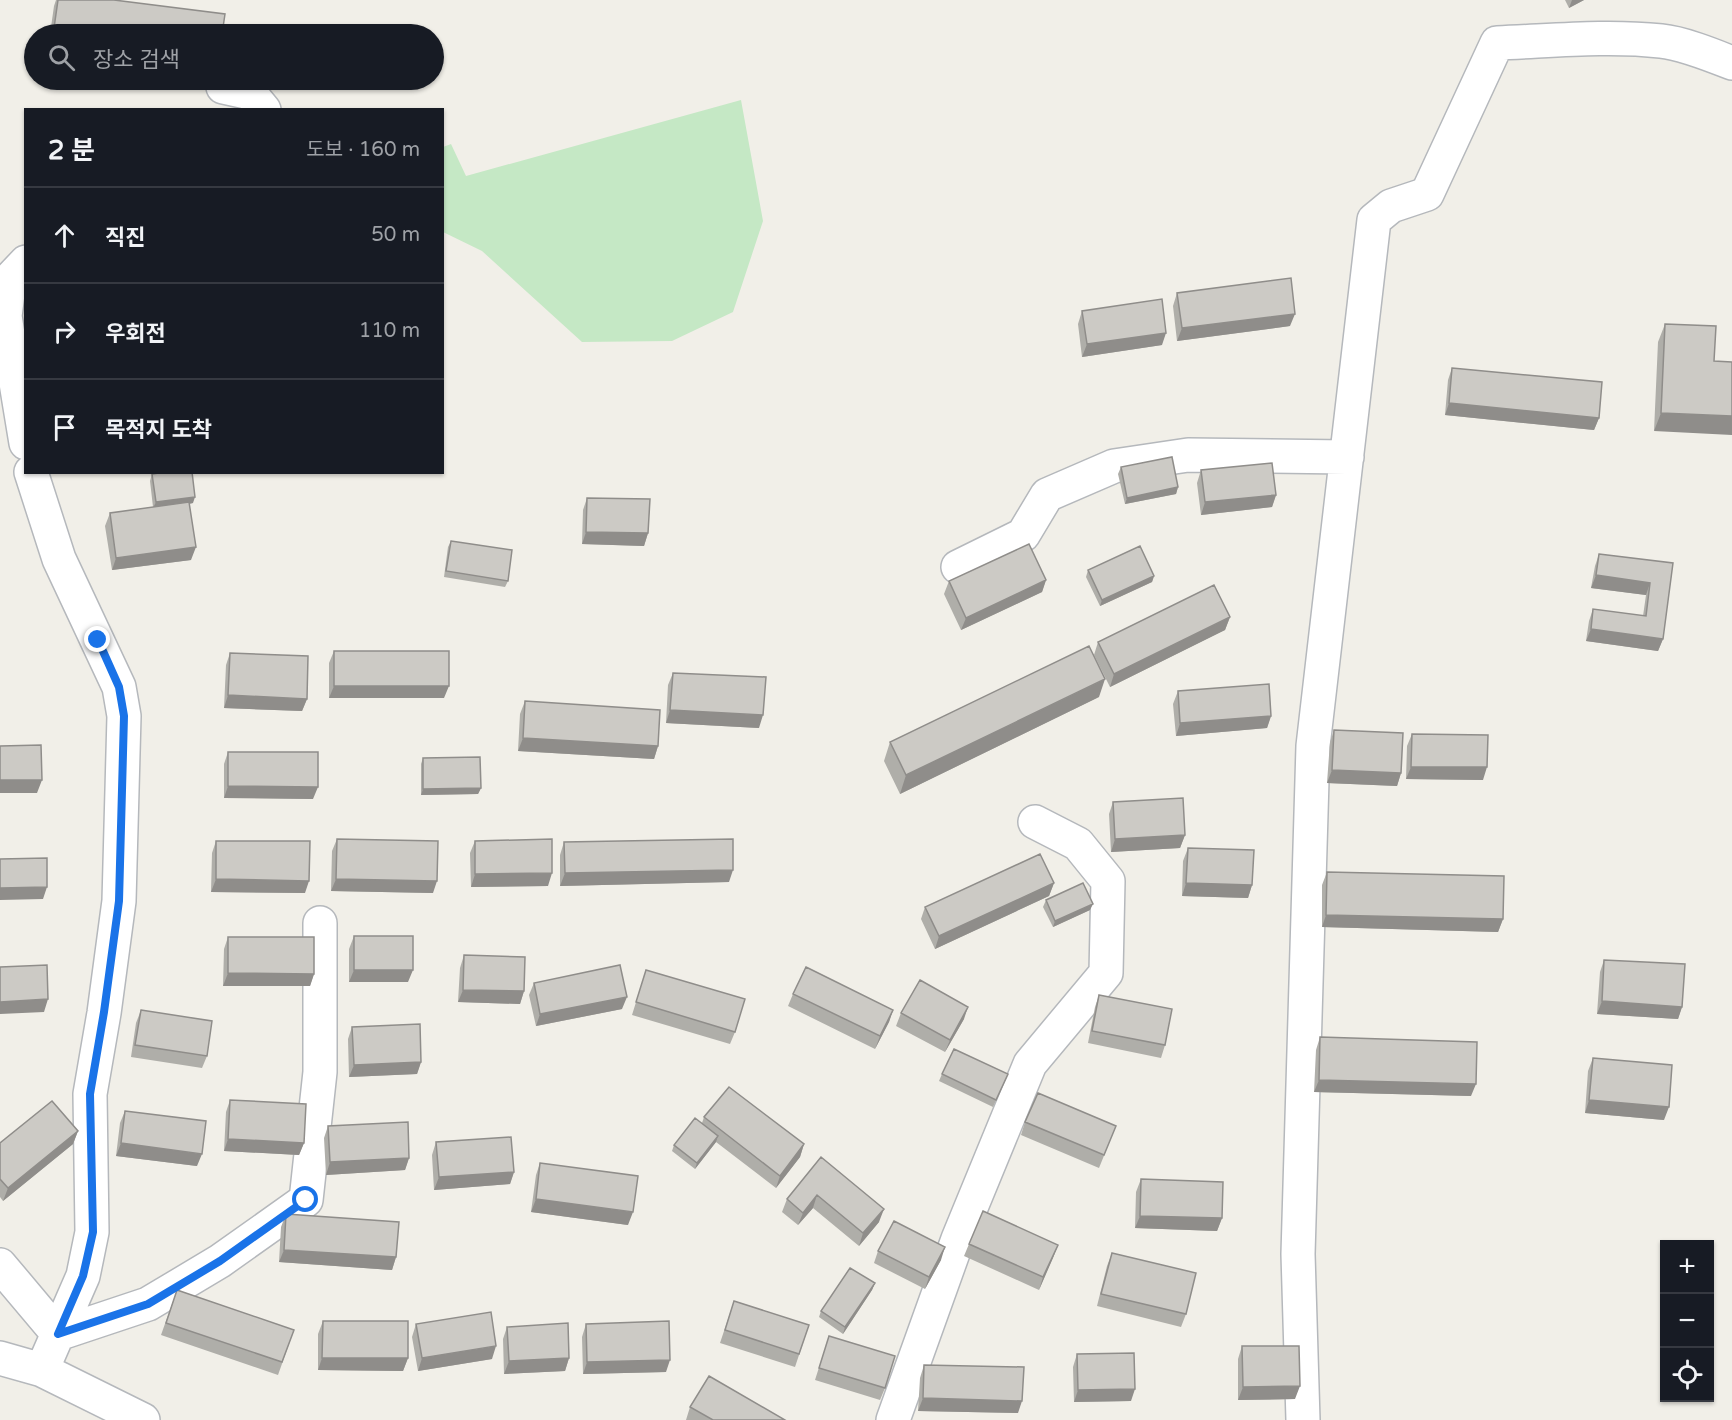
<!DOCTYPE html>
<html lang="ko">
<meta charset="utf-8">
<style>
:root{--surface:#171b24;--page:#242831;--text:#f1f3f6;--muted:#9ea1a6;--line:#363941}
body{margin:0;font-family:"Varela Round","Noto Sans KR",sans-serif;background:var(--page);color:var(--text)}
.controls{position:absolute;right:18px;bottom:18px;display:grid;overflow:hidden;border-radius:0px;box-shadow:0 2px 4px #0004}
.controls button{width:54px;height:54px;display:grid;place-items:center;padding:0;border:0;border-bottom:2px solid var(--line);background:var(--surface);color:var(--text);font:30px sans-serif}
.stop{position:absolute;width:18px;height:18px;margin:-14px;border:4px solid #1a73e8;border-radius:50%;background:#fff}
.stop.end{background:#1a73e8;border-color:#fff;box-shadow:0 2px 6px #0008}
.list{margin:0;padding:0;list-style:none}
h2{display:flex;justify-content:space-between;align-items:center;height:78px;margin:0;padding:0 24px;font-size:26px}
h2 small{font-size:20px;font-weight:400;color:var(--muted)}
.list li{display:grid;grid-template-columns:39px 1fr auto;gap:18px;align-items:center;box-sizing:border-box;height:96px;padding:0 24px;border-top:2px solid var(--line)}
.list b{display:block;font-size:22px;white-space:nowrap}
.list em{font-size:20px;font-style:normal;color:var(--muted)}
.icon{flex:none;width:33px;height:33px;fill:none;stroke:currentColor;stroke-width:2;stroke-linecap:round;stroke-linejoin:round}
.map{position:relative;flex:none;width:1732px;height:1420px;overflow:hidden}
.search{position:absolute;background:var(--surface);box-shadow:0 2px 4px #0004;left:24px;top:24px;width:420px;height:66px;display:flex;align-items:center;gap:15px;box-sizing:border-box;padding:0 21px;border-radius:33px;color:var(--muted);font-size:22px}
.panel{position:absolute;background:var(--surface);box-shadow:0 2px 4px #0004;left:24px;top:108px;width:420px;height:366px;border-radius:0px}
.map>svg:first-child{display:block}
.green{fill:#c5e8c5}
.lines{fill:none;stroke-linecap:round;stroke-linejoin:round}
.minor-casing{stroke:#b5b8bc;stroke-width:36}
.minor{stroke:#fff;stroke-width:33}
.wall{fill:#afaea9}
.shaded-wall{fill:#8f8d8a}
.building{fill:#cccac5;stroke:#8f8d8a;stroke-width:1.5}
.route{stroke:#1a73e8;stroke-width:8}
</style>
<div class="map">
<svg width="1732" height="1420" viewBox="0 0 1732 1420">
<rect width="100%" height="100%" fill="#f1efe8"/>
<!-- green -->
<path class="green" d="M 741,100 L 763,221 L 733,312 L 672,341 L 582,342 L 482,251 L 443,232 L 443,147 L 451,144 L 466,176 Z"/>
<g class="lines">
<defs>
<path id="minor" d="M 223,87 L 250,93 L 264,110
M 26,262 L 10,279 L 5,316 L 26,443
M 31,472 L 59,559 L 119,687 L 124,716 L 119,901 L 104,1013 L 90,1094 L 92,1232 L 83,1276 L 42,1370
M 958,567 L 1023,535 L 1047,495 L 1114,466 L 1188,455 L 1347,457
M 0,1265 L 58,1334 L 148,1304 L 220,1261 L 306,1200 L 320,1072 L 320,923
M 0,1358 L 42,1370 L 143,1420
M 893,1420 L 958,1239 L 1030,1064 L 1106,973 L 1108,881 L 1078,844 L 1035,822
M 1303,1420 L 1298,1254 L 1313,746 L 1374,220 L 1391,206 L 1427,194 L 1497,43 C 1551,41 1607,35 1661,41 C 1682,43 1712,55 1732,63"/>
</defs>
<!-- minor casing -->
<use href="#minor" class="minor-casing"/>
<!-- minor -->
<use href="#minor" class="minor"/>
</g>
<!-- wall -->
<path class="wall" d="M 56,0 L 114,0 L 222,34 L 50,34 L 54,6 Z
M 1565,0 L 1584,0 L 1569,8 Z
M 1177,293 L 1290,326 L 1177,341 L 1173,306 Z
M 1082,311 L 1162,345 L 1082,357 L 1078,324 Z
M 1665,324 L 1714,361 L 1654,431 L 1658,342 Z
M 1452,368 L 1599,418 L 1594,430 L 1445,415 L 1448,380 Z
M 1121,467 L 1178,487 L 1176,494 L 1125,504 L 1118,474 Z
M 1201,470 L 1276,495 L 1272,507 L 1201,515 L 1197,483 Z
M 152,474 L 193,503 L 190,504 L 191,560 L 112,570 L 105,526 L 110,513 L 153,507 L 150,481 Z
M 587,498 L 648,533 L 644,546 L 582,544 L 583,510 Z
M 451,541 L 508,581 L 505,587 L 444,577 L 448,547 Z
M 1599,554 L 1673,563 L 1663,639 L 1658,651 L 1586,641 L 1589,621 L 1593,609 L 1643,616 L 1646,595 L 1591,588 L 1595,566 Z
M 1088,570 L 1154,576 L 1152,582 L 1100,606 L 1086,577 Z
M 1046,580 L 1042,592 L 961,630 L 944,594 L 949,581 Z
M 1230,617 L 1225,630 L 1110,687 L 1094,655 L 1098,642 Z
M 334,651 L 444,698 L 329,698 L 329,663 Z
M 230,653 L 307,699 L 302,711 L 224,708 L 226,665 Z
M 673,673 L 759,728 L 666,723 L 668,685 Z
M 1178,691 L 1271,716 L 1267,728 L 1176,736 L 1173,704 Z
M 1099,697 L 900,794 L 884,761 L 890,742 Z
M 525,701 L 658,746 L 654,759 L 518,751 L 520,714 Z
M 1334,730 L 1401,773 L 1397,786 L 1327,783 L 1330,742 Z
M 1412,734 L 1483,780 L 1406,779 L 1407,746 Z
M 228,752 L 313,799 L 224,798 L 224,764 Z
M 423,758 L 481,788 L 478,794 L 421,795 L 421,764 Z
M 1113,802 L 1185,835 L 1180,848 L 1111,852 L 1109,814 Z
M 337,839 L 433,893 L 331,891 L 332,851 Z
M 216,841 L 305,893 L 211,892 L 212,853 Z
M 475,841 L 548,886 L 471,887 L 470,853 Z
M 564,842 L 729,882 L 560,886 L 560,855 Z
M 1188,848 L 1252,885 L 1248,898 L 1182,896 L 1183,861 Z
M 1327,872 L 1503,919 L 1498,932 L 1322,927 L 1322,885 Z
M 1054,883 L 1049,896 L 935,949 L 921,919 L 925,907 Z
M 1046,900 L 1090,910 L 1053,927 L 1043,907 Z
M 354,936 L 408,982 L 349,982 L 349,949 Z
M 228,937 L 314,974 L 310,986 L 223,986 L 224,949 Z
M 464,955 L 524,991 L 520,1004 L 458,1002 L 460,968 Z
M 1604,960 L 1682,1007 L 1678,1019 L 1597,1014 L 1600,972 Z
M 646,970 L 735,1032 L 730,1044 L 632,1015 Z
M 534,983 L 622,1009 L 536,1026 L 529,995 Z
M 793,994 L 893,1010 L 889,1022 L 875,1049 L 788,1006 Z
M 1099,995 L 1165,1045 L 1161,1058 L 1088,1043 L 1095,1007 Z
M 141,1010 L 207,1056 L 202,1068 L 131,1057 L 136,1023 Z
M 901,1013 L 964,1019 L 945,1052 L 896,1026 Z
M 352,1027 L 421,1062 L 417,1074 L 349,1077 L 348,1039 Z
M 1320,1037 L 1471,1096 L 1314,1092 L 1316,1050 Z
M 1593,1058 L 1664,1120 L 1585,1113 L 1588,1071 Z
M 942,1074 L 1008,1074 L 993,1107 L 939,1081 Z
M 230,1100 L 304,1143 L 299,1155 L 224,1151 L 226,1112 Z
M 125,1111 L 197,1166 L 116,1156 L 120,1123 Z
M 704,1117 L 804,1144 L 800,1157 L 776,1188 L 716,1142 L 695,1169 L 672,1151 L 674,1145 L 702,1123 Z
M 1025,1122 L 1116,1126 L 1099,1168 L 1021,1135 Z
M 328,1126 L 409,1158 L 405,1170 L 326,1175 L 324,1138 Z
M 78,1131 L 73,1144 L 3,1201 L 0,1197 L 0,1143 Z
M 436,1142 L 514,1172 L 510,1184 L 434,1190 L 432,1155 Z
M 821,1157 L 879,1222 L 859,1246 L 813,1208 L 798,1225 L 782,1212 L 787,1199 Z
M 540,1163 L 628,1225 L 531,1212 L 536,1175 Z
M 1141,1179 L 1222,1218 L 1217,1231 L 1135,1228 L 1136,1192 Z
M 286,1214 L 396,1257 L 392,1270 L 279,1262 L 281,1227 Z
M 969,1244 L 1058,1245 L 1039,1290 L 964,1256 Z
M 878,1251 L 941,1260 L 925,1289 L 874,1263 Z
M 1112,1253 L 1186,1314 L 1181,1327 L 1097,1306 L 1107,1266 Z
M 875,1283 L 872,1290 L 843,1334 L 819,1317 L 821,1311 Z
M 177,1290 L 294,1330 L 278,1375 L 161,1335 Z
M 734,1301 L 809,1325 L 795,1367 L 720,1343 Z
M 323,1321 L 408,1358 L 403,1371 L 318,1370 L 318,1334 Z
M 416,1324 L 492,1359 L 418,1371 L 412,1337 Z
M 586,1324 L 666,1372 L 583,1374 L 582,1337 Z
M 507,1327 L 569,1358 L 565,1371 L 504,1374 L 503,1339 Z
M 829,1336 L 885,1388 L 880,1400 L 815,1380 Z
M 1242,1346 L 1295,1399 L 1238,1400 L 1238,1359 Z
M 1077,1354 L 1131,1401 L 1074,1402 L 1073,1367 Z
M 924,1365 L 1018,1413 L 918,1411 L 920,1378 Z
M 690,1407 L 785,1420 L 686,1420 Z"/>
<!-- shaded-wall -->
<path class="shaded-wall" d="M 1572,0 L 1584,0 L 1569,8 Z
M 54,28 L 105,34 L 52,34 Z
M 1295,314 L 1290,326 L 1177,341 L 1182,328 Z
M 1166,333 L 1162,345 L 1082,357 L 1087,344 Z
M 1449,403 L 1599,418 L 1594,430 L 1445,415 Z
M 1661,413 L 1732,416 L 1732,435 L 1654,431 Z
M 1178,487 L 1176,494 L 1125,504 L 1127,498 Z
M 1276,495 L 1272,507 L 1201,515 L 1205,502 Z
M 195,497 L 193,503 L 153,508 L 156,502 Z
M 586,532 L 648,533 L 644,546 L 582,544 Z
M 196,547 L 191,560 L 112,570 L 116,558 Z
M 1596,575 L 1650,583 L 1646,595 L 1591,588 Z
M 1154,576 L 1152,582 L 1100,606 L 1102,600 Z
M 1046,580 L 1042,592 L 961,630 L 966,618 Z
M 1230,617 L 1225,630 L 1110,687 L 1114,674 Z
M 1591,629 L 1663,639 L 1658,651 L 1586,641 Z
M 1105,679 L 1099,697 L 900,794 L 906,775 Z
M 334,686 L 449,686 L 444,698 L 329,698 Z
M 228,695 L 307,699 L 302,711 L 224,708 Z
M 670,710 L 763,715 L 759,728 L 666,723 Z
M 1271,716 L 1267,728 L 1176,736 L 1180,723 Z
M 523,738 L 658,746 L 654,759 L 518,751 Z
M 1411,767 L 1487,767 L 1483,780 L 1406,779 Z
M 1332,770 L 1401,773 L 1397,786 L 1327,783 Z
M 0,780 L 42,780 L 37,793 L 0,793 Z
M 228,786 L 318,787 L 313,799 L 224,798 Z
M 481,788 L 478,794 L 421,795 L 423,789 Z
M 1185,835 L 1180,848 L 1111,852 L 1115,839 Z
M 733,870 L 729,882 L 560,886 L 565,873 Z
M 552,873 L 548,886 L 471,887 L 475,874 Z
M 216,879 L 309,881 L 305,893 L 211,892 Z
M 336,879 L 437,881 L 433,893 L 331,891 Z
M 1054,883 L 1049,896 L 935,949 L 939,936 Z
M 1186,883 L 1252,885 L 1248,898 L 1182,896 Z
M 47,887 L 43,899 L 0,900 L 0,888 Z
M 1093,904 L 1090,910 L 1053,927 L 1055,921 Z
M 1326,915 L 1503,919 L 1498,932 L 1322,927 Z
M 354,970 L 413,970 L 408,982 L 349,982 Z
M 228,973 L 314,974 L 310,986 L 223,986 Z
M 463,990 L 524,991 L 520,1004 L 458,1002 Z
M 627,997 L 622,1009 L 536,1026 L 540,1014 Z
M 48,999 L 44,1012 L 0,1014 L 0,1002 Z
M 1602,1001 L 1682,1007 L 1678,1019 L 1597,1014 Z
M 968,1007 L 964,1019 L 945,1052 L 950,1040 Z
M 893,1010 L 889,1022 L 875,1049 L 880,1036 Z
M 421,1062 L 417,1074 L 349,1077 L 354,1065 Z
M 1319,1080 L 1476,1084 L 1471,1096 L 1314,1092 Z
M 1589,1100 L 1669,1107 L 1664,1120 L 1585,1113 Z
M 78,1131 L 73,1144 L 3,1201 L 8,1188 Z
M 718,1136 L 716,1142 L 695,1169 L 697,1163 Z
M 228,1139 L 304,1143 L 299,1155 L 224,1151 Z
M 121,1143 L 202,1154 L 197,1166 L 116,1156 Z
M 804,1144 L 800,1157 L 776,1188 L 780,1176 Z
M 409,1158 L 405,1170 L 326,1175 L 330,1162 Z
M 514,1172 L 510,1184 L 434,1190 L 439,1177 Z
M 817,1195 L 813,1208 L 798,1225 L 803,1213 Z
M 536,1199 L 633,1212 L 628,1225 L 531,1212 Z
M 884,1209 L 879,1222 L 859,1246 L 863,1233 Z
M 1140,1216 L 1222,1218 L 1217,1231 L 1135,1228 Z
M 1058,1245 L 1053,1258 L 1039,1290 L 1043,1277 Z
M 945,1247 L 941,1260 L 925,1289 L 929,1277 Z
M 284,1250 L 396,1257 L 392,1270 L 279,1262 Z
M 875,1283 L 872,1290 L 843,1334 L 845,1327 Z
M 496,1346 L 492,1359 L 418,1371 L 422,1358 Z
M 322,1358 L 408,1358 L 403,1371 L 318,1370 Z
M 569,1358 L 565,1371 L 504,1374 L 509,1361 Z
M 670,1360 L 666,1372 L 583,1374 L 587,1362 Z
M 1300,1386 L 1295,1399 L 1238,1400 L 1243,1387 Z
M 1135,1389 L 1131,1401 L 1074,1402 L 1078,1390 Z
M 923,1398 L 1022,1401 L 1018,1413 L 918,1411 Z"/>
<!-- building -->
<path class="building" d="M 58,0 L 114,0 L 225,14 L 222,34 L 105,34 L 54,28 Z
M 1291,278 L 1295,314 L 1182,328 L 1177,293 Z
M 1162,299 L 1166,333 L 1087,344 L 1082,311 Z
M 1665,324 L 1716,326 L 1714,361 L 1732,362 L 1732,416 L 1661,413 Z
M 1452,368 L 1602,382 L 1599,418 L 1449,403 Z
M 1172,457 L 1178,487 L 1127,498 L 1121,467 Z
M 1272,463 L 1276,495 L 1205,502 L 1201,470 Z
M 166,472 L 192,472 L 195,497 L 156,502 L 152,474 Z
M 587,498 L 650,499 L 648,533 L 586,532 Z
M 189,502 L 196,547 L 116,558 L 110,513 Z
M 451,541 L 512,550 L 508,581 L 446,571 Z
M 1029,544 L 1046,580 L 966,618 L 949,581 Z
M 1140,546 L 1154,576 L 1102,600 L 1088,570 Z
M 1599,554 L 1673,563 L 1663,639 L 1591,629 L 1593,609 L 1646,616 L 1650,583 L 1596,575 Z
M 1214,585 L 1230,617 L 1114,674 L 1098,642 Z
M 1089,646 L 1105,679 L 906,775 L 890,742 Z
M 334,651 L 449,651 L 449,686 L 334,686 Z
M 230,653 L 308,656 L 307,699 L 228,695 Z
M 673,673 L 766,677 L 763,715 L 670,710 Z
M 1269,684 L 1271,716 L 1180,723 L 1178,691 Z
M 525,701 L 660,710 L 658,746 L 523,738 Z
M 1334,730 L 1403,733 L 1401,773 L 1332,770 Z
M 1412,734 L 1488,735 L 1487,767 L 1411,767 Z
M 41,745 L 42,780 L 0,780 L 0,746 Z
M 228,752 L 318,752 L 318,787 L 228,786 Z
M 480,757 L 481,788 L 423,789 L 423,758 Z
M 1183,798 L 1185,835 L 1115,839 L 1113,802 Z
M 337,839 L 438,841 L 437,881 L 336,879 Z
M 552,839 L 552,873 L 475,874 L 475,841 Z
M 733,839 L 733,870 L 565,873 L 564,842 Z
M 216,841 L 310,841 L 309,881 L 216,879 Z
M 1188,848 L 1254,850 L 1252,885 L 1186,883 Z
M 1040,854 L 1054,883 L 939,936 L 925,907 Z
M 47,858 L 47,887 L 0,888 L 0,859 Z
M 1327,872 L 1504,876 L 1503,919 L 1326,915 Z
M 1083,883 L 1093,904 L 1055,921 L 1046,900 Z
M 354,936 L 413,936 L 413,970 L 354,970 Z
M 228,937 L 314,937 L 314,974 L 228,973 Z
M 464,955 L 525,957 L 524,991 L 463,990 Z
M 1604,960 L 1685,964 L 1682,1007 L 1602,1001 Z
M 47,965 L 48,999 L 0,1002 L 0,967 Z
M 620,965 L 627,997 L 540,1014 L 534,983 Z
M 806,967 L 893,1010 L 880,1036 L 793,994 Z
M 646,970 L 745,999 L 735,1032 L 636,1002 Z
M 920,980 L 968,1007 L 950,1040 L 901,1013 Z
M 1099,995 L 1172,1009 L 1165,1045 L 1092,1031 Z
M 141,1010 L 212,1021 L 207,1056 L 135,1045 Z
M 420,1024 L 421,1062 L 354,1065 L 352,1027 Z
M 1320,1037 L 1477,1042 L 1476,1084 L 1319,1080 Z
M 954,1049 L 1008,1074 L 996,1100 L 942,1074 Z
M 1593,1058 L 1672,1065 L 1669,1107 L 1589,1100 Z
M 729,1087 L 804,1144 L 780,1176 L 704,1117 Z
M 1038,1093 L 1116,1126 L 1104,1155 L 1025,1122 Z
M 230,1100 L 306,1104 L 304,1143 L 228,1139 Z
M 52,1101 L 78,1131 L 8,1188 L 0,1179 L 0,1143 Z
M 125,1111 L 206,1121 L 202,1154 L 121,1143 Z
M 695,1118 L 718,1136 L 697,1163 L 674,1145 Z
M 408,1122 L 409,1158 L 330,1162 L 328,1126 Z
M 511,1137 L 514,1172 L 439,1177 L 436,1142 Z
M 821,1157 L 884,1209 L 863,1233 L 817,1195 L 803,1213 L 787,1199 Z
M 540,1163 L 638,1176 L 633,1212 L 536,1199 Z
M 1141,1179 L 1223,1182 L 1222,1218 L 1140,1216 Z
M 983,1211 L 1058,1245 L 1043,1277 L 969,1244 Z
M 286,1214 L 399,1222 L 396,1257 L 284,1250 Z
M 894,1221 L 945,1247 L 929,1277 L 878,1251 Z
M 1112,1253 L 1196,1273 L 1186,1314 L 1101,1294 Z
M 850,1268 L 875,1283 L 845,1327 L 821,1311 Z
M 177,1290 L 294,1330 L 282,1362 L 166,1323 Z
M 734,1301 L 809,1325 L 799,1354 L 725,1330 Z
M 491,1312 L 496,1346 L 422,1358 L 416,1324 Z
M 323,1321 L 408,1321 L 408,1358 L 322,1358 Z
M 669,1321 L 670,1360 L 587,1362 L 586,1324 Z
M 568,1323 L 569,1358 L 509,1361 L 507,1327 Z
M 829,1336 L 895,1356 L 885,1388 L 819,1368 Z
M 1242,1346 L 1299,1346 L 1300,1386 L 1243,1387 Z
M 1134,1353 L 1135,1389 L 1078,1390 L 1077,1354 Z
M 924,1365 L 1024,1367 L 1022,1401 L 923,1398 Z
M 709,1376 L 785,1420 L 713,1420 L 690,1407 Z"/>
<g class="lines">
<!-- route -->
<path class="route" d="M 98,640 L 119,687 L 124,716 L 119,901 L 104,1012 L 90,1094 L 93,1232 L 83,1276 L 58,1334 L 148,1304 L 220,1261 L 306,1200"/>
</g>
</svg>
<div class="controls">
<button>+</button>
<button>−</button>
<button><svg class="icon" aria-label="locate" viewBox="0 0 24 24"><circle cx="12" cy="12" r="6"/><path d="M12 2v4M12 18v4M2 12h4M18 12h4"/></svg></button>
</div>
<div class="stop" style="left:306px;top:1200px"></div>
<div class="stop end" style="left:98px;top:640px"></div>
<div class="search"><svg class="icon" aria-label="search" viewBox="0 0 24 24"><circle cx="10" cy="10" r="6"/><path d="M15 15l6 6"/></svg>장소 검색</div>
<section class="panel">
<h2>2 분<small>도보 · 160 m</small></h2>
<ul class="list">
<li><svg class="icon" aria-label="ahead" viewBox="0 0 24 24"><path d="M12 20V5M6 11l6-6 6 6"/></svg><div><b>직진</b></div><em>50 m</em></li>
<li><svg class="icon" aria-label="right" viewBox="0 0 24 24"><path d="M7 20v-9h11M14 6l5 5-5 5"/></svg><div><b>우회전</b></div><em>110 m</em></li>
<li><svg class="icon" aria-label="arrive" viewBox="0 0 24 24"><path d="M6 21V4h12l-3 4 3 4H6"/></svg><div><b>목적지 도착</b></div></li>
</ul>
</section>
</div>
